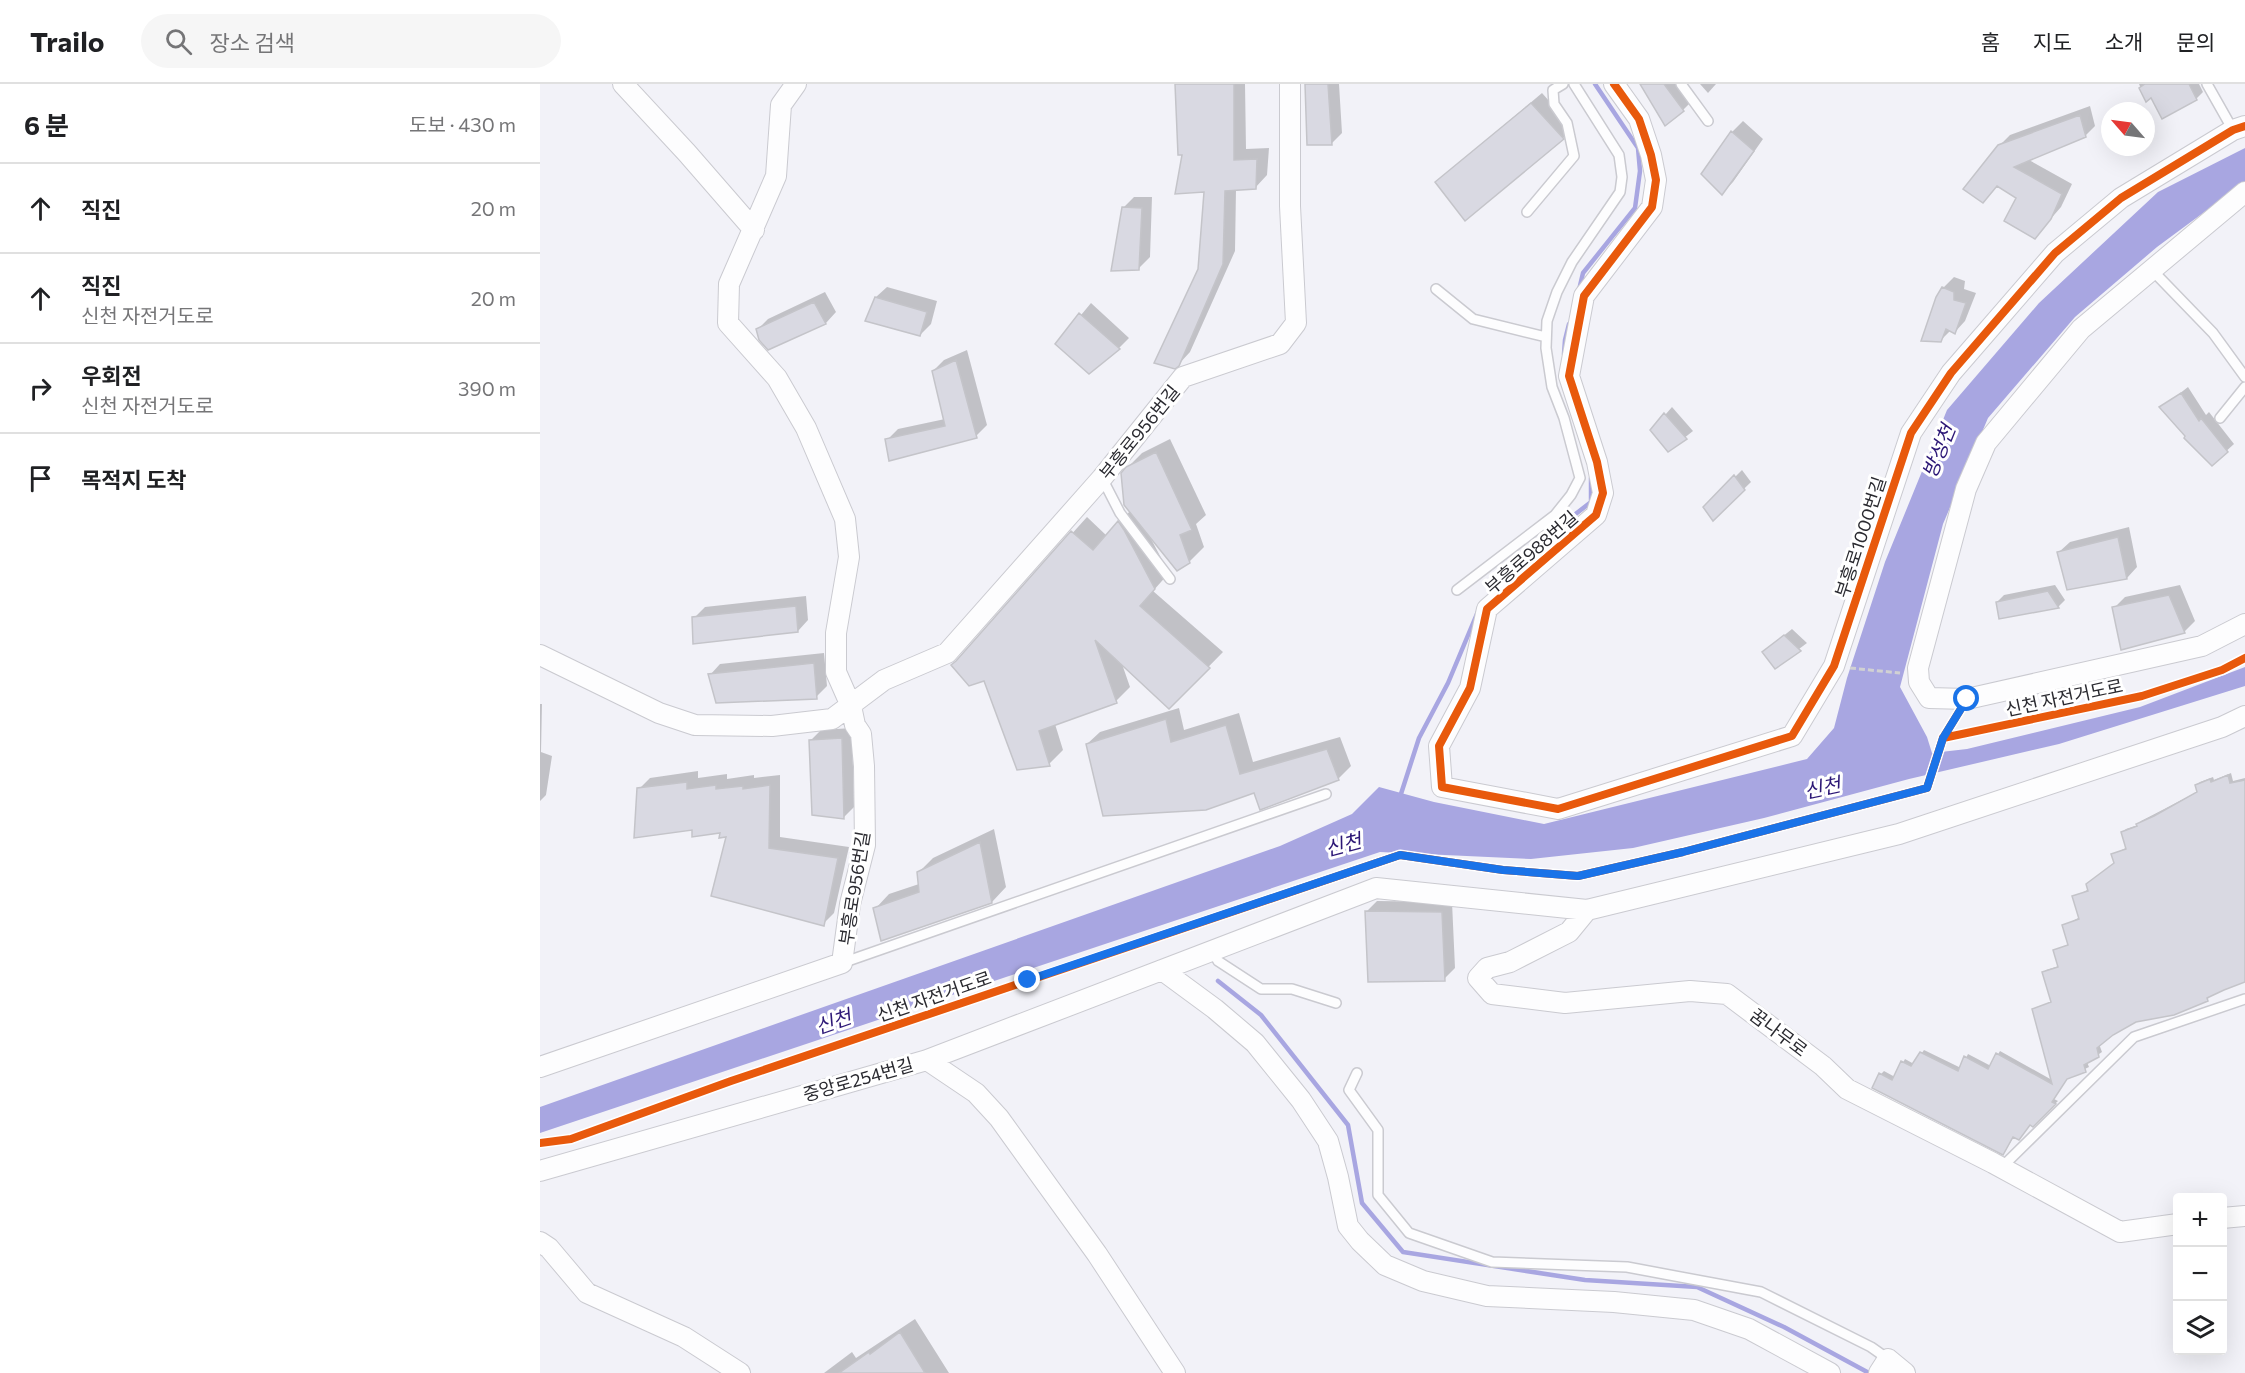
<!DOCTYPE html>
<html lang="ko">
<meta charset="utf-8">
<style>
:root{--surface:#fff;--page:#f6f6f6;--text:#202124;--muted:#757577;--line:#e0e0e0}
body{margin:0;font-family:Commissioner,"Noto Sans KR",sans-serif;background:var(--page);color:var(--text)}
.controls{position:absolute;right:18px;bottom:18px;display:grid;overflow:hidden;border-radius:6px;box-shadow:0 6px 24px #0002}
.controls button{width:54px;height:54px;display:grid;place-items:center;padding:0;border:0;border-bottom:2px solid var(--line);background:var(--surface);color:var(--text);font:30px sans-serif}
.compass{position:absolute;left:1561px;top:18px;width:54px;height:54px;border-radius:50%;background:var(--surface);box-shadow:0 6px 24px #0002;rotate:298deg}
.stop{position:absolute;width:18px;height:18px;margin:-14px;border:4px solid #1a73e8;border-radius:50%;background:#fff}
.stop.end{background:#1a73e8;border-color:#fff;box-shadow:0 2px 6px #0008}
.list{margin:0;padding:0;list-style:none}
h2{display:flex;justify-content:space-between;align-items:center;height:78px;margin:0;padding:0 24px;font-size:26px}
h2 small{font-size:20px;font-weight:400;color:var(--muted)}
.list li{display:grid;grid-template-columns:39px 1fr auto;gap:18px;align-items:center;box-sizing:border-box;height:90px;padding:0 24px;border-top:2px solid var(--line)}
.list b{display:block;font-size:22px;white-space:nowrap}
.list p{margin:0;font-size:20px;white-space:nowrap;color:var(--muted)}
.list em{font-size:20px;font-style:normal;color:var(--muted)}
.icon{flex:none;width:33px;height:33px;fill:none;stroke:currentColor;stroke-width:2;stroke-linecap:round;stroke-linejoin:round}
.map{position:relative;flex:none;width:1705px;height:1289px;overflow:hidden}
header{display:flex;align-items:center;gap:36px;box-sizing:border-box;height:84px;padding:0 30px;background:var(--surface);border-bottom:2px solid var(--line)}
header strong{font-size:28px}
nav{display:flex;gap:33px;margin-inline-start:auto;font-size:21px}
.search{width:420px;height:54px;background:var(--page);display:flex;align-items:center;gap:15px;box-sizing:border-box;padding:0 21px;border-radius:33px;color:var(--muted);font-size:22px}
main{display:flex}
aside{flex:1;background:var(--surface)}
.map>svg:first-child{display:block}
.water{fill:#a8a6e1}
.shadow{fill:#0003}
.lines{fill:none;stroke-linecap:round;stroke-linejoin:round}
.stream{stroke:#a8a6e1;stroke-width:4.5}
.building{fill:#d9d9e2;stroke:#c4c4c9;stroke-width:1.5}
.lane-casing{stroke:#cacad0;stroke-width:12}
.street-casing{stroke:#cacad0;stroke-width:22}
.path{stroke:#d1d1d3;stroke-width:3;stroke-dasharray:6 3;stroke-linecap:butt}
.lane{stroke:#fdfdfe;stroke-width:9}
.street{stroke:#fdfdfe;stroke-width:20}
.cycleway-casing{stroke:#fff;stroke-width:11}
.cycleway{stroke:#e8590c;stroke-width:8}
.route{stroke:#1a73e8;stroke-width:8}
.labels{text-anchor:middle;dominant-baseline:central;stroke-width:6;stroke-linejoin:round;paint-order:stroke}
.street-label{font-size:18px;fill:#2a2a30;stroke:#fff}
.water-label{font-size:20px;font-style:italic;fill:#2c1776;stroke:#fff}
</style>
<header>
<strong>Trailo</strong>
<div class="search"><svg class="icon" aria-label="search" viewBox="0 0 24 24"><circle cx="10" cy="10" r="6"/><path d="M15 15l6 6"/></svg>장소 검색</div>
<nav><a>홈</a><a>지도</a><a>소개</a><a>문의</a></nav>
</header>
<main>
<aside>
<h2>6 분<small>도보 · 430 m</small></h2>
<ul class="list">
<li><svg class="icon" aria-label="ahead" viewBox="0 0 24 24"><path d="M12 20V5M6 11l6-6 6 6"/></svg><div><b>직진</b></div><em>20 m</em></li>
<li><svg class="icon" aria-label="ahead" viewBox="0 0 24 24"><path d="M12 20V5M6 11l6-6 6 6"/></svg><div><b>직진</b><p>신천 자전거도로</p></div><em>20 m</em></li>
<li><svg class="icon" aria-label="right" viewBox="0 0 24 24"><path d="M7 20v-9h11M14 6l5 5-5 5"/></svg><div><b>우회전</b><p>신천 자전거도로</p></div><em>390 m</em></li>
<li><svg class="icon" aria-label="arrive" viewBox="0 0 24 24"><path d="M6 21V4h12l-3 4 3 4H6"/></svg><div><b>목적지 도착</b></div></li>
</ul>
</aside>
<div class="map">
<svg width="1705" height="1289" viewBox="0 0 1705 1289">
<rect width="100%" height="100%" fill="#f2f2f8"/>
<!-- water -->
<path class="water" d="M 1705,64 L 1705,98 L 1617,163 L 1535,233 L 1448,334 L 1403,440 L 1360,603 L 1387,653 L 1392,669 L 1427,665 L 1600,623 L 1705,583 L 1705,602 L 1519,660 L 1369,695 L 1224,734 L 1093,764 L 991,775 L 840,768 L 0,1049 L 0,1023 L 740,762 L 812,730 L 839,703 L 894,718 L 1004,740 L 1267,675 L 1294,644 L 1307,594 L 1345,478 L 1407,326 L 1499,219 L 1618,108 Z"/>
<!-- shadow -->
<path class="shadow" d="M 636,0 L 705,0 L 706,65 L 729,64 L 727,91 L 715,104 L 696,105 L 695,167 L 650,268 L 638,281 L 659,185 L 666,106 L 644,70 Z
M 766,0 L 799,0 L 802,49 L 791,60 Z
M 1101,0 L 1136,0 L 1150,19 L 1143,26 Z
M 1160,0 L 1176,0 L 1168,9 Z
M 1599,0 L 1659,0 L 1663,8 L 1656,15 L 1612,12 L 1606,16 Z
M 1002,9 L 1033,44 L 1023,54 L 897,98 Z
M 1550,22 L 1555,42 L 1545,52 L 1489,76 L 1532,100 L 1521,123 L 1495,153 L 1478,114 L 1458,101 L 1443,117 L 1459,62 L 1470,51 Z
M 1203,37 L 1223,55 L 1193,98 L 1182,109 L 1192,48 Z
M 594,113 L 612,113 L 610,173 L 599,184 L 583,124 Z
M 1414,193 L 1425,197 L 1424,205 L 1436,209 L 1425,237 L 1415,248 L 1411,246 L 1401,256 L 1398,213 L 1403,204 Z
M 347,203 L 397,217 L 391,240 L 380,251 L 336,213 Z
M 285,208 L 296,228 L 286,239 L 229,264 L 217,246 L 228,235 Z
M 551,219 L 589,254 L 579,264 L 517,260 Z
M 427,266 L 447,341 L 436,352 L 347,356 L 358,345 L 405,335 L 393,287 L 404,276 Z
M 1648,303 L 1666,331 L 1669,328 L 1694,360 L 1672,380 L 1621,324 Z
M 1132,323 L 1153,347 L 1129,366 L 1112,346 Z
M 630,355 L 666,431 L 656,440 L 664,463 L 649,478 L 610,453 L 629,489 L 613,507 L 683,568 L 629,623 L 582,580 L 590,603 L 576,617 L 515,640 L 523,666 L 509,680 L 445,595 L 428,565 L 547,433 L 567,452 L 591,426 L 587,384 L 602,369 Z
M 1202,386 L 1211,398 L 1173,435 L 1165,423 Z
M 1589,443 L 1597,483 L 1587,494 L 1519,468 L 1530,458 Z
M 1515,501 L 1525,516 L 1518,523 L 1457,518 L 1464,511 Z
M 1640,501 L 1655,537 L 1644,548 L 1574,524 L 1585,513 Z
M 266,512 L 268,536 L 258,547 L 154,534 L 165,523 Z
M 1252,545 L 1267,559 L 1235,583 L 1231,562 Z
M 284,569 L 287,602 L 276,613 L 170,591 L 180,580 Z
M 0,620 L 2,620 L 1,668 L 12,672 L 6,711 L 0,717 Z
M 639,624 L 644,646 L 699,629 L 713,678 L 800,653 L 811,682 L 798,695 L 715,707 L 547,660 L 560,648 Z
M 312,644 L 314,723 L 303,734 L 270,657 L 281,646 Z
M 158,687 L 158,694 L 187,690 L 187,695 L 214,691 L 214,694 L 240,691 L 240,753 L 309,763 L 294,829 L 283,840 L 188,751 L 181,747 L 154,744 L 99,705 L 110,694 Z
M 1691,689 L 1693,697 L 1705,694 L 1705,896 L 1670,912 L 1667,916 L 1595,937 L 1572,950 L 1559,960 L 1562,968 L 1547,978 L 1549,983 L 1528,993 L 1514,1015 L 1518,1017 L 1493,1041 L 1490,1040 L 1474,1052 L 1466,1066 L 1341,990 L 1344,987 L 1355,993 L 1365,975 L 1374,980 L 1384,966 L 1421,984 L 1428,970 L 1451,982 L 1460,967 L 1512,996 L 1494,926 L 1512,917 L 1503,889 L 1506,886 L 1519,882 L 1515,866 L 1529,860 L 1523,842 L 1540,833 L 1534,813 L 1549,805 L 1575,778 L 1573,770 L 1588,763 L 1583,748 L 1586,745 L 1598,741 L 1601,737 L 1659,707 L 1657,701 L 1660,698 L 1673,693 L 1674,696 Z
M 454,745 L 466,803 L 452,818 L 335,825 L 349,810 L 379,800 L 378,789 L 393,774 Z
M 837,817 L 912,818 L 915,884 L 904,895 L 826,828 Z
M 375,1235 L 409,1289 L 284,1289 L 312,1268 L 316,1274 Z"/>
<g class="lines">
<!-- stream -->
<path class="stream" d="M 1039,206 L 1043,189 L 1095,124 L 1100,87 L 1098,64 L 1055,0
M 1024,270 L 1025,256 L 1029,240
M 952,509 L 983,471 L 1051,418 L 1051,394
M 860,713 L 879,654 L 908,599 L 939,525
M 678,897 L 721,931 L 808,1041 L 822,1119 L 863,1168 L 1045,1196 L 1157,1203 L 1244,1243 L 1329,1289"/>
</g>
<!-- building -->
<path class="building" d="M 635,0 L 694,0 L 694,76 L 717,75 L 716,105 L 685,107 L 683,180 L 639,282 L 635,285 L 614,279 L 658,185 L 664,108 L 635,110 L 642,71 L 638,71 Z
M 765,0 L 788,0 L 792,61 L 767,61 Z
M 1100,0 L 1124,0 L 1144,27 L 1125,42 Z
M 1605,0 L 1649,0 L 1657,16 L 1622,35 L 1611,14 L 1606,18 L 1599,4 Z
M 991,19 L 1024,55 L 925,137 L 895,98 Z
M 1540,31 L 1546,53 L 1474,83 L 1522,110 L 1511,135 L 1495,155 L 1464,137 L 1476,114 L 1457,102 L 1443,119 L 1423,105 L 1458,61 Z
M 1191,47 L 1214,67 L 1182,111 L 1161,90 Z
M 582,123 L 602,124 L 599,186 L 571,187 Z
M 1402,203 L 1414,208 L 1414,216 L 1426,219 L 1415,250 L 1406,245 L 1401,258 L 1381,257 L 1396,213 Z
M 335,213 L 387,228 L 380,252 L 325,237 Z
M 274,218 L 286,240 L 228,266 L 219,256 L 216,245 Z
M 539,229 L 580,265 L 549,290 L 515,260 Z
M 416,276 L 437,354 L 349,377 L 345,355 L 405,342 L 392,287 Z
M 1641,309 L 1659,337 L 1661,334 L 1688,368 L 1672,382 L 1644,354 L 1645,352 L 1619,323 Z
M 1124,329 L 1147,355 L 1128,368 L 1110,346 Z
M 616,368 L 652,446 L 640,451 L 650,479 L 637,487 L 584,421 L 581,389 L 586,383 Z
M 1194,391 L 1205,406 L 1173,437 L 1163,423 Z
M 578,437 L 584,446 L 615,505 L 600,522 L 670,584 L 629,625 L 555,556 L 577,619 L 499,647 L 510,682 L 477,686 L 444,597 L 429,602 L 411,581 L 416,577 L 531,447 L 553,466 Z
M 1578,453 L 1587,495 L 1527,506 L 1517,468 Z
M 1508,507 L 1519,524 L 1459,535 L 1456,518 Z
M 1629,511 L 1645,549 L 1581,566 L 1572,523 Z
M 256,522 L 258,548 L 153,560 L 152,533 Z
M 1244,551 L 1261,567 L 1235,585 L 1222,568 Z
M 274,579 L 277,615 L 176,619 L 168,590 Z
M 626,635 L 631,658 L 686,641 L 700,690 L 787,665 L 799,696 L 720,726 L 714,709 L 666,726 L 563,732 L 546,660 Z
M 302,654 L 304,735 L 272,731 L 269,656 Z
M 1688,691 L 1690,699 L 1705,696 L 1705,898 L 1684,906 L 1667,914 L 1668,917 L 1634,931 L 1596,938 L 1573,951 L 1557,964 L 1559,973 L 1544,981 L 1546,988 L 1527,995 L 1512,1018 L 1516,1020 L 1493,1043 L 1490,1041 L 1479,1056 L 1473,1053 L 1463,1071 L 1332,1004 L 1339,989 L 1352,996 L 1361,977 L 1371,982 L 1380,968 L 1418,987 L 1424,972 L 1448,985 L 1456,969 L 1512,1000 L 1492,925 L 1511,918 L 1502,888 L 1518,883 L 1513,866 L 1528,861 L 1522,841 L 1539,835 L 1532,812 L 1548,807 L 1546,800 L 1574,779 L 1571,770 L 1586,765 L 1581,748 L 1597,742 L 1596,740 L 1614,732 L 1657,708 L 1655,701 L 1670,695 L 1671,698 Z
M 147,698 L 147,705 L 176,701 L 176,705 L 203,702 L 203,705 L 230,701 L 229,764 L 298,774 L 284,842 L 171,812 L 186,753 L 179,754 L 180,749 L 152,753 L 152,746 L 94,754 L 97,704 Z
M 440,758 L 452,819 L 341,857 L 333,824 L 379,808 L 377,788 Z
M 825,827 L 902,828 L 905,897 L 828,898 Z
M 360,1248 L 385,1289 L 299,1289 L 329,1268 L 330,1270 Z"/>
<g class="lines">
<defs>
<path id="lane" d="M 1141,0 L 1168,37
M 1667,0 L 1693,46
M 987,128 L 1034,72 L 1027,39 L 1014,20 L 1013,6 L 1023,0
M 1612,186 L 1673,249 L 1705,293
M 896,205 L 933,235 L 1006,253
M 1680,334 L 1705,303
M 562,394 L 580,429 L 630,495
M 917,506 L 1015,431 L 1031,411 L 1040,394 L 1024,334 L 1012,303 L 1006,264 L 1007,237 L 1017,208 L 1032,178 L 1080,108 L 1082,93 L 1079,71 L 1034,0
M 672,866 L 678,877 L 721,905 L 752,905 L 796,919
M 302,879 L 786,710
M 817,989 L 809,1006 L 838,1046 L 838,1111 L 869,1149 L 952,1178 L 1087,1183 L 1221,1208 L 1331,1263 L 1348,1275
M 1461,1084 L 1594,953 L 1705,915"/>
<path id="street" d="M 83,0 L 147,69 L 214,146
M 1074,0 L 1099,35 L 1111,71 L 1116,96 L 1112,123 L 1044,212 L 1029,292 L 1057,378 L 1063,409 L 1056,431 L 947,525 L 930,604 L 899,662 L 902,703 L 1018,725 L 1252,652 L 1294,582 L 1371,349 L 1411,289 L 1515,169 L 1581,114 L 1693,46 L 1705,42
M 1705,108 L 1541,245 L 1446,359 L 1426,405 L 1378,584 L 1379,598 L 1389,614 L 1427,615 L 1662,562 L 1705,540
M 0,571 L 119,629 L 155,641 L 232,642 L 292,635 L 344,596 L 407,569 L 562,394 L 643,293 L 740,260 L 756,239 L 750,122 L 750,0
M 1047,826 L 1029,848 L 970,878 L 947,884 L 938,894 L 952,910 L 1025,919 L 1150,907 L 1187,910 L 1283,982 L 1307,1005 L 1453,1079 L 1580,1148 L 1638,1140
M 622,886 L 675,925 L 715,959 L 761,1016 L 788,1057 L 798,1093 L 808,1142 L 820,1157 L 845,1181 L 883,1197 L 947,1212 L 1074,1218 L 1154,1226 L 1209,1245 L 1290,1289
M 387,976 L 436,1009 L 459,1034 L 557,1170 L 635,1289
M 0,983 L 302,879 L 310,820 L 325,761 L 324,682 L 321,650 L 315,641 L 311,622 L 296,588 L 296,549 L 309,473 L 305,435 L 266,344 L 237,294 L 188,239 L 189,200 L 236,92 L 241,21 L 256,0
M 0,1087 L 387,976 L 836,804 L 1047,826 L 1359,750 L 1682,643 L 1705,632
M 1682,1134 L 1705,1132
M 0,1158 L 9,1164 L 47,1209 L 144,1253 L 200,1289
M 1339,1289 L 1348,1275 L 1365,1289"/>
</defs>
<!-- lane casing -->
<use href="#lane" class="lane-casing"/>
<!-- street casing -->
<use href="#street" class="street-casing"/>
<!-- path -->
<path class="path" d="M 1310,584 L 1360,589"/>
<!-- lane -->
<use href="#lane" class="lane"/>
<!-- street -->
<use href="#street" class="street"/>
<defs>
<path id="cycleway" d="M 1074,0 L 1099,35 L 1111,71 L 1116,96 L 1112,123 L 1044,212 L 1029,292 L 1057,378 L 1063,409 L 1056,431 L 947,525 L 930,604 L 899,662 L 902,703 L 1018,725 L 1252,652 L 1294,582 L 1371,349 L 1411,289 L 1515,169 L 1581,114 L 1693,46 L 1705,42
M 1403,654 L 1602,612 L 1682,586 L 1705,574
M 0,1059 L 31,1055 L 191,997 L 860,771 L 963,786 L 1038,792 L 1143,768 L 1387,704 L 1403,654 L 1427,615"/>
</defs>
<!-- cycleway casing -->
<use href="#cycleway" class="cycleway-casing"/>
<!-- cycleway -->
<use href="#cycleway" class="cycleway"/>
</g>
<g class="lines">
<!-- route -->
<path class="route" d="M 488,896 L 860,771 L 963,786 L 1038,792 L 1143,768 L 1387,704 L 1403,654 L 1427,615"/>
</g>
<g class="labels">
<!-- street labels -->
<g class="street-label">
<text transform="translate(599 348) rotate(-51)">부흥로956번길</text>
<text transform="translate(1320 453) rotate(-72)">부흥로1000번길</text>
<text transform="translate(991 468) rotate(-41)">부흥로988번길</text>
<text transform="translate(1524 613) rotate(-12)">신천 자전거도로</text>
<text transform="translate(314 804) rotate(-81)">부흥로956번길</text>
<text transform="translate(394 912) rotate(-19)">신천 자전거도로</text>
<text transform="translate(1239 948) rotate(37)">꿈나무로</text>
<text transform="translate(318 995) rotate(-16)">중앙로254번길</text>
</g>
<!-- water labels -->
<g class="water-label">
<text transform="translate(1398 367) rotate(-68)">방성천</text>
<text transform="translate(1282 703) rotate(-12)">신천</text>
<text transform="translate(803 760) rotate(-15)">신천</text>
<text transform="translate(293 937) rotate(-19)">신천</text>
</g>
</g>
</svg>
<div class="controls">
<button>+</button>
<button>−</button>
<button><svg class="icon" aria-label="layers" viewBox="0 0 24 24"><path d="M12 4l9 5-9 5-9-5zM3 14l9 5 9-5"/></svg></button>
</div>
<svg class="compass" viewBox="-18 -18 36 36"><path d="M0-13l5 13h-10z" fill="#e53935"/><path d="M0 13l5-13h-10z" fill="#757577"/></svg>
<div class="stop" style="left:1427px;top:615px"></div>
<div class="stop end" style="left:488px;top:896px"></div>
</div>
</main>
